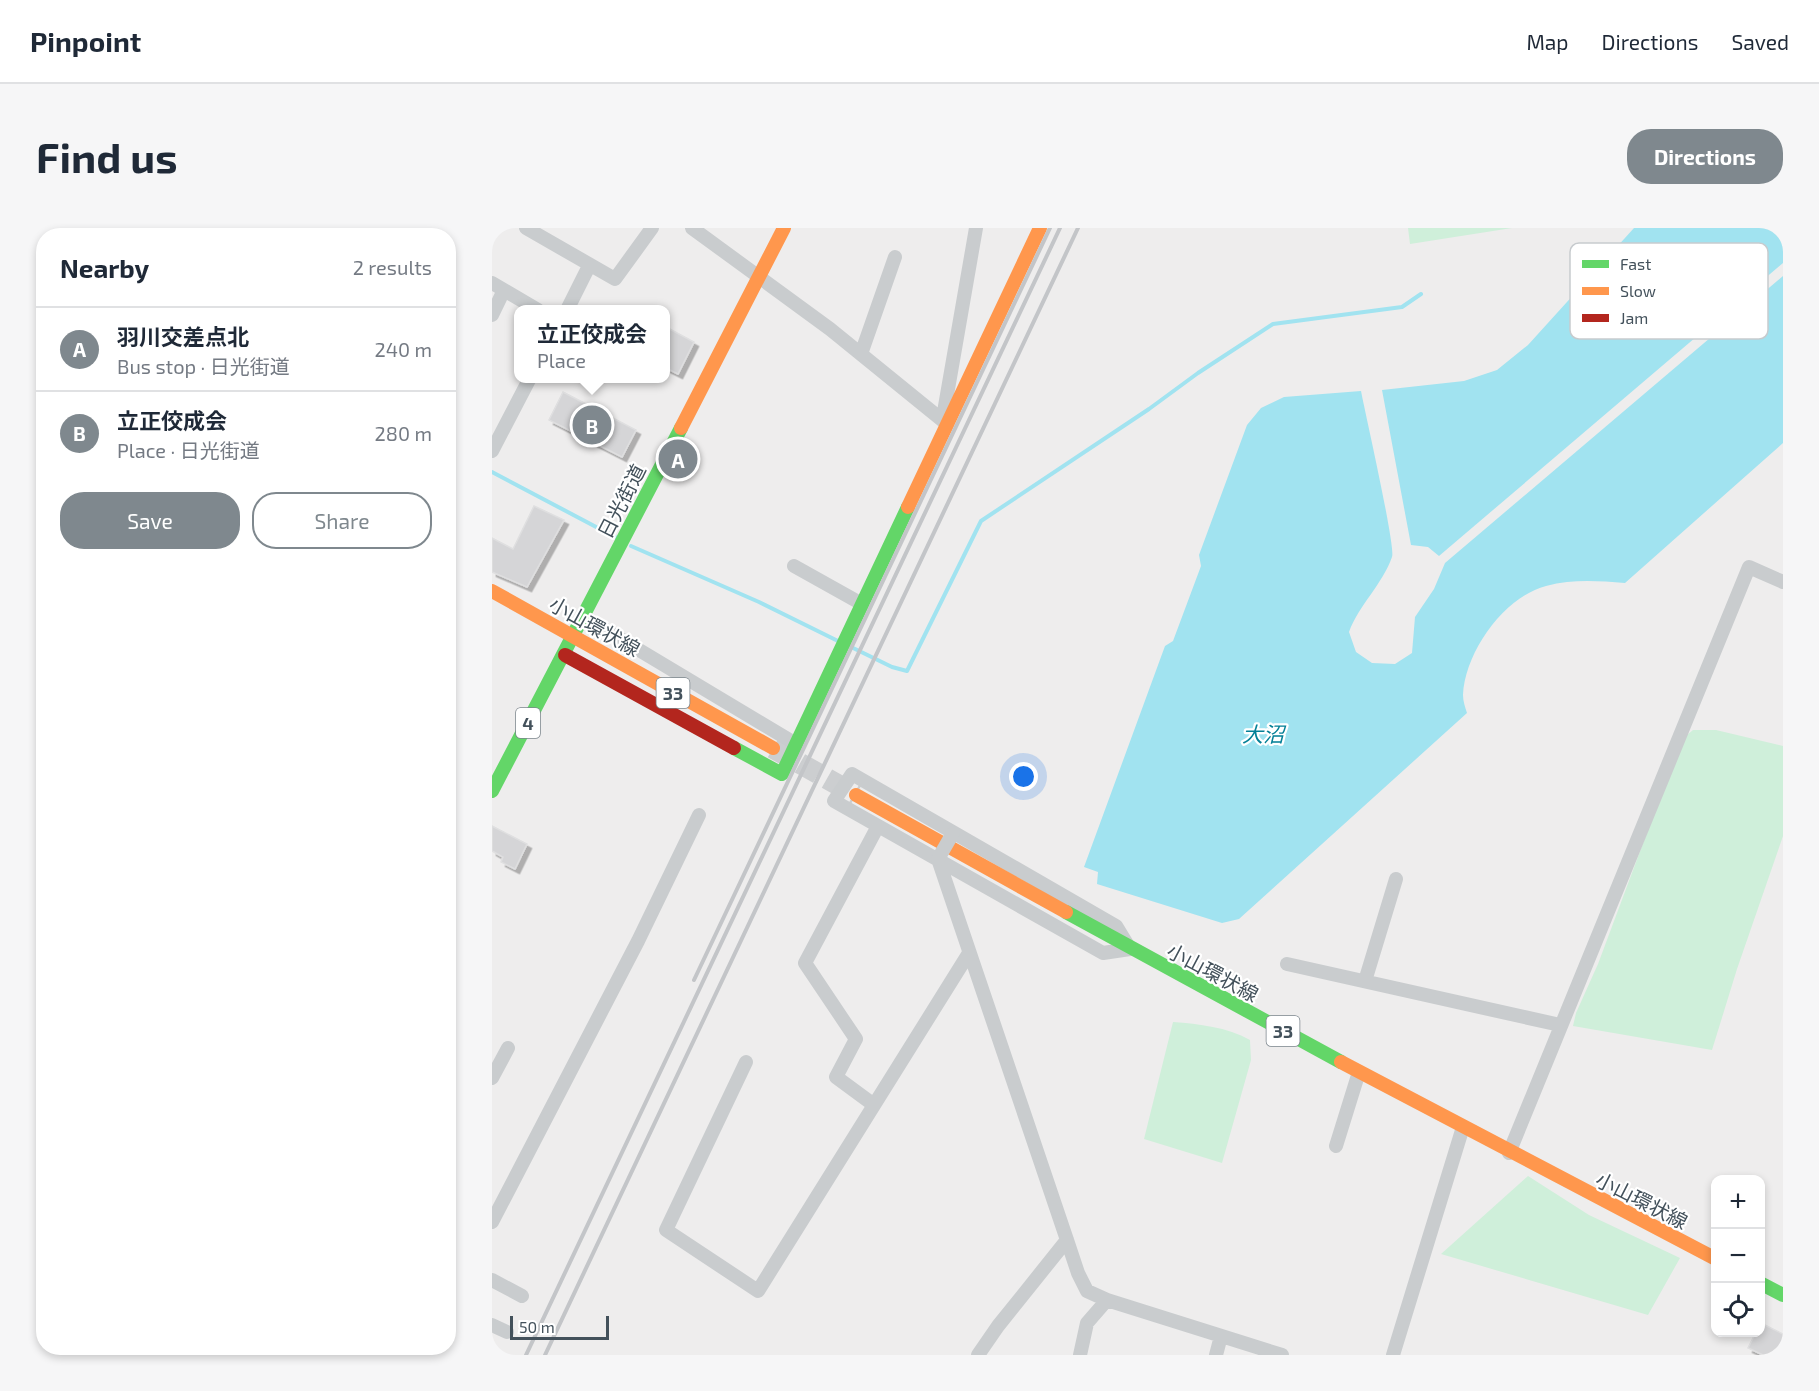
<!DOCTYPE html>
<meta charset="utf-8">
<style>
:root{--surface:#fff;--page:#f6f6f7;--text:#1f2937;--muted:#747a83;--line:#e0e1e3;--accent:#7f888e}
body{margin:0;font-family:"Exo 2","Noto Sans JP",sans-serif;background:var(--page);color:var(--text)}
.controls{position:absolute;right:18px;bottom:18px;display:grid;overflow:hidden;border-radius:12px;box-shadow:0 3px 9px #0003}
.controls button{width:54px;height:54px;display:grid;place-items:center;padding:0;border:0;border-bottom:2px solid var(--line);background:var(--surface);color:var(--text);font:30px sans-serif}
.scale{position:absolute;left:18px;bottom:15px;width:99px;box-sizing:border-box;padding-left:6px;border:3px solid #43515b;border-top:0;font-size:16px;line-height:21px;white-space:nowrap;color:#43515b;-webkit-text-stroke:4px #fff;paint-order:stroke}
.you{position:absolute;left:532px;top:549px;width:21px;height:21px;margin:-15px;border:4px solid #fff;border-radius:50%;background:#1a73e8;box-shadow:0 0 0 9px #1a73e833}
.badge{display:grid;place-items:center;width:39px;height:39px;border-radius:50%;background:var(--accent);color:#fff;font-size:20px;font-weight:700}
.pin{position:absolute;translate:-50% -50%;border:3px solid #fff;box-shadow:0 2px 6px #0006}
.popup{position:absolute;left:22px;top:77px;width:156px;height:78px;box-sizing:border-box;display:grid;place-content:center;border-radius:12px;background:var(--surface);filter:drop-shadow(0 2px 4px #0005);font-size:20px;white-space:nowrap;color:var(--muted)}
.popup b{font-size:22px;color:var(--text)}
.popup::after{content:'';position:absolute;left:50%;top:100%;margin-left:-12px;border:12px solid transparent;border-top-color:var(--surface)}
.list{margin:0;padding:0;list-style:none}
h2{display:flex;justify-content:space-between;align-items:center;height:78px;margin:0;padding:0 24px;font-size:26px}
h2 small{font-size:20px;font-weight:400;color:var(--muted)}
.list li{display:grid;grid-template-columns:39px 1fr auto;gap:18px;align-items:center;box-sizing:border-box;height:84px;padding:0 24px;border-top:2px solid var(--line)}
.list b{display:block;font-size:22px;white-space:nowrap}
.list p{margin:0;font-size:20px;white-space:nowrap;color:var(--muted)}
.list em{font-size:20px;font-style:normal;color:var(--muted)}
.actions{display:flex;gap:12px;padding:18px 24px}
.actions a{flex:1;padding:14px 0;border:2px solid var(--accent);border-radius:24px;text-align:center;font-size:21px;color:var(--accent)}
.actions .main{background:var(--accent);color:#fff}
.icon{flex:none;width:33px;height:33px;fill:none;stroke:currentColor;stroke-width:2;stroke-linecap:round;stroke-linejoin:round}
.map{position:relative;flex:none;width:1291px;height:1127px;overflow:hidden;border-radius:24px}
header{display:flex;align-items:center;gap:36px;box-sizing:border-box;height:84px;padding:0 30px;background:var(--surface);border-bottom:2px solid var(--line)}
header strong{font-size:28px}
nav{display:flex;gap:33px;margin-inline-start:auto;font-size:21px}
.intro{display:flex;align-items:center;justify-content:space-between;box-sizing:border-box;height:144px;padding:0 36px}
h1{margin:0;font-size:42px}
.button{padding:15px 27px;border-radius:24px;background:var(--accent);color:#fff;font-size:21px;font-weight:700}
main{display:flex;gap:36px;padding:0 36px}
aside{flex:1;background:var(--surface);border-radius:24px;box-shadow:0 3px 9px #0003}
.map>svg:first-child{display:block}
.green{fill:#cfefda}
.water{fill:#a1e3f0}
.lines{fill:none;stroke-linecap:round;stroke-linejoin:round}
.stream{stroke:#a1e3f0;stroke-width:4}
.building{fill:#d5d5d7;stroke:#dfdfe0;stroke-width:1.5;filter:url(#shadow)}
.primary-tunnel{stroke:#ccced0;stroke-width:21;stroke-dasharray:21 10;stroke-linecap:butt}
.street{stroke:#c9ccce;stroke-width:14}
.fast{stroke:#63d668;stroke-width:14}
.slow{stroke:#ff974d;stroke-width:14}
.jam{stroke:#b3261e;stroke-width:14}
.rail{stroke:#c3c5c8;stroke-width:4}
.street-bridge{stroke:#c9ccce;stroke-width:14}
.labels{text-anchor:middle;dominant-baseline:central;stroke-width:4.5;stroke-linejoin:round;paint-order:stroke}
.shield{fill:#fff;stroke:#7b858c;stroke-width:1.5}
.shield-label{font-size:18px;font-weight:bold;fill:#43515b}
.street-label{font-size:20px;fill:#43515b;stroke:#fff}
.water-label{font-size:21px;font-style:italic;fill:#048097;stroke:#fff}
.key{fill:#fff;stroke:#c7cbce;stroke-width:1.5}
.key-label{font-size:16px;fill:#43515b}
</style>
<header>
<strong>Pinpoint</strong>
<nav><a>Map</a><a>Directions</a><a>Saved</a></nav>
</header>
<div class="intro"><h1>Find us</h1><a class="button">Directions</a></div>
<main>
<aside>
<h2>Nearby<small>2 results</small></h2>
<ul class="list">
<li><span class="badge">A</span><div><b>羽川交差点北</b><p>Bus stop · 日光街道</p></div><em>240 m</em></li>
<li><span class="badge">B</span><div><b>立正佼成会</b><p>Place · 日光街道</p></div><em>280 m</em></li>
</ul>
<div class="actions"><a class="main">Save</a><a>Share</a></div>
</aside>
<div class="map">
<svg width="1291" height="1127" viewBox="0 0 1291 1127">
<defs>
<filter id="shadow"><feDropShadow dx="4.5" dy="4.5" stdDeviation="0" flood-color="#0004"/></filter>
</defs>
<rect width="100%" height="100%" fill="#eeeded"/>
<!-- green -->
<path class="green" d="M 916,0 L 1020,0 L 918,16 Z
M 1201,502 L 1224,502 L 1291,518 L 1291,608 L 1245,741 L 1220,822 L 1081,798 L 1084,785 L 1106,736 L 1181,535 L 1195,507 Z
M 681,794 C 707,796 735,799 758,812 L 759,832 L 730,935 L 652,911 Z
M 1036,948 L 1097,987 L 1188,1030 L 1156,1087 L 949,1026 Z"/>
<!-- water -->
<path class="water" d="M 1142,0 L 1291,0 L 1291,35 L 947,328 L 936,319 L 919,317 L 890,162 L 972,153 L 1005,142 L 1036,117 Z
M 1291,48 L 1291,215 L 1133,355 C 1105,353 1081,351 1054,358 C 1012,369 973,424 971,467 C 971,473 973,479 975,485 L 747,691 L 730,695 L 605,656 L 606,644 L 592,639 L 673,418 L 681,413 L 709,338 L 707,327 L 755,197 L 769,180 L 792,169 L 869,163 C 873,184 904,320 900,329 C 890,357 867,377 857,404 L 864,424 L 880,435 L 903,436 L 920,425 L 923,389 L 942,361 L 953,335 Z"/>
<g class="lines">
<!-- stream -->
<path class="stream" d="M 0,244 L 125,310
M 139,318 L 267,374 L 348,414
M 357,418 L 400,439 L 415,443 L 489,293 L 657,181 L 706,145 L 781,96 L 910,79 L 929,66"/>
</g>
<!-- building -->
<path class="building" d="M 174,99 L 202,114 L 186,146 L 174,140 Z
M 71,164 L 144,202 L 130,229 L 57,192 Z
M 42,278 L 72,292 L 35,359 L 0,344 L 0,310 L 21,321 Z
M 0,598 L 35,616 L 23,641 L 9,634 L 11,629 L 0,623 Z
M 1269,1095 L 1291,1106 L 1291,1127 L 1271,1127 L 1256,1120 L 1264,1104 L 1269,1104 Z"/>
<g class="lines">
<!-- primary-tunnel -->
<path class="primary-tunnel" d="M 281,520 L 364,567"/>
<!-- street -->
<path class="street" d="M 34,0 L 123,51 L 160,0
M 200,0 L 338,101 L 455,196
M 0,55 L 46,82
M 75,82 L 97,38
M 0,87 L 12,62
M 369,126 L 403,29
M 455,196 L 452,184 L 484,0
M 0,223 L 38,150
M 302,338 L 370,376
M 92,389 L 304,516
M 360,546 L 624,698 L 638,721 L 611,725 L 342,573 Z
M 446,631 L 575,1012 L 586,1045 L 595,1063 L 615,1072 L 790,1127
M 795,736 L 1068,797
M 873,753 L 904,651
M 254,834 L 174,1002 L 266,1063 L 477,725
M 0,850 L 16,820
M 382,877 L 344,849 L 364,811 L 313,735 L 386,598
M 844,918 L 867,844
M 1017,925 L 1257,339 L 1291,354
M 0,994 L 146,713 L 207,587
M 0,1052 L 30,1068
M 0,1097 L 15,1104
M 486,1127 L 506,1098 L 575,1012
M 588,1127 L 595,1095 L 615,1072
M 724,1127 L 729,1108
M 901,1127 L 971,899"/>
<!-- fast -->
<path class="fast" d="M 242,520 L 290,546 L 416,279
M 0,563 L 189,200
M 574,684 L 849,834
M 1268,1055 L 1291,1067"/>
<!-- slow -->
<path class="slow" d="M 189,200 L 292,0
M 416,279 L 548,0
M 0,363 L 281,520
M 364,567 L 574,684
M 849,834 L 1224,1031"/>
<!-- jam -->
<path class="jam" d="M 73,427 L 242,520"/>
<!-- rail -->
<path class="rail" d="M 202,752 L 558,0
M 34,1127 L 568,0
M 53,1127 L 586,0"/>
<!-- street-bridge -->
<path class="street-bridge" d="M 446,631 L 461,605"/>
</g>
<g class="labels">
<!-- shield labels -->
<g class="shield">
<rect x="164.5" y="450" width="33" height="30" rx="4.5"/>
<rect x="24" y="480" width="24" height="30" rx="4.5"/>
<rect x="774.5" y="788" width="33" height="30" rx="4.5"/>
</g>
<g class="shield-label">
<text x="181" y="465">33</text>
<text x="36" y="495">4</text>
<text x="791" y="803">33</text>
</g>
<!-- street labels -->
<g class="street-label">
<text transform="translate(129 273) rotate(-63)">日光街道</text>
<text transform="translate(103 398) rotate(29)">小山環状線</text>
<text transform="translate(721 744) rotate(28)">小山環状線</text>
<text transform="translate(1150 972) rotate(27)">小山環状線</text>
</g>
<!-- water labels -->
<g class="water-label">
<text x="771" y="505">大沼</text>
</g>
</g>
<!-- legend -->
<rect x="1078" y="15" width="198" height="96" rx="9" class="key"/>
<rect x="1090" y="32" width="27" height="8" fill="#63d668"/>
<rect x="1090" y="59" width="27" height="8" fill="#ff974d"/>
<rect x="1090" y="86" width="27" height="8" fill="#b3261e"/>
<g class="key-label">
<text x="1128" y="42">Fast</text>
<text x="1128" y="69">Slow</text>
<text x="1128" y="96">Jam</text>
</g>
</svg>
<div class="controls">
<button>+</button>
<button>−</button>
<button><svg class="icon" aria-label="locate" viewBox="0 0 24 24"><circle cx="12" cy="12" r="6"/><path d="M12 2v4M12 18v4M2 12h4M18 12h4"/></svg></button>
</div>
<div class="scale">50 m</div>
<div class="you"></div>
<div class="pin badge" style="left:186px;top:231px">A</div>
<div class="pin badge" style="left:100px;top:197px">B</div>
<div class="popup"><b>立正佼成会</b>Place</div>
</div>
</main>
